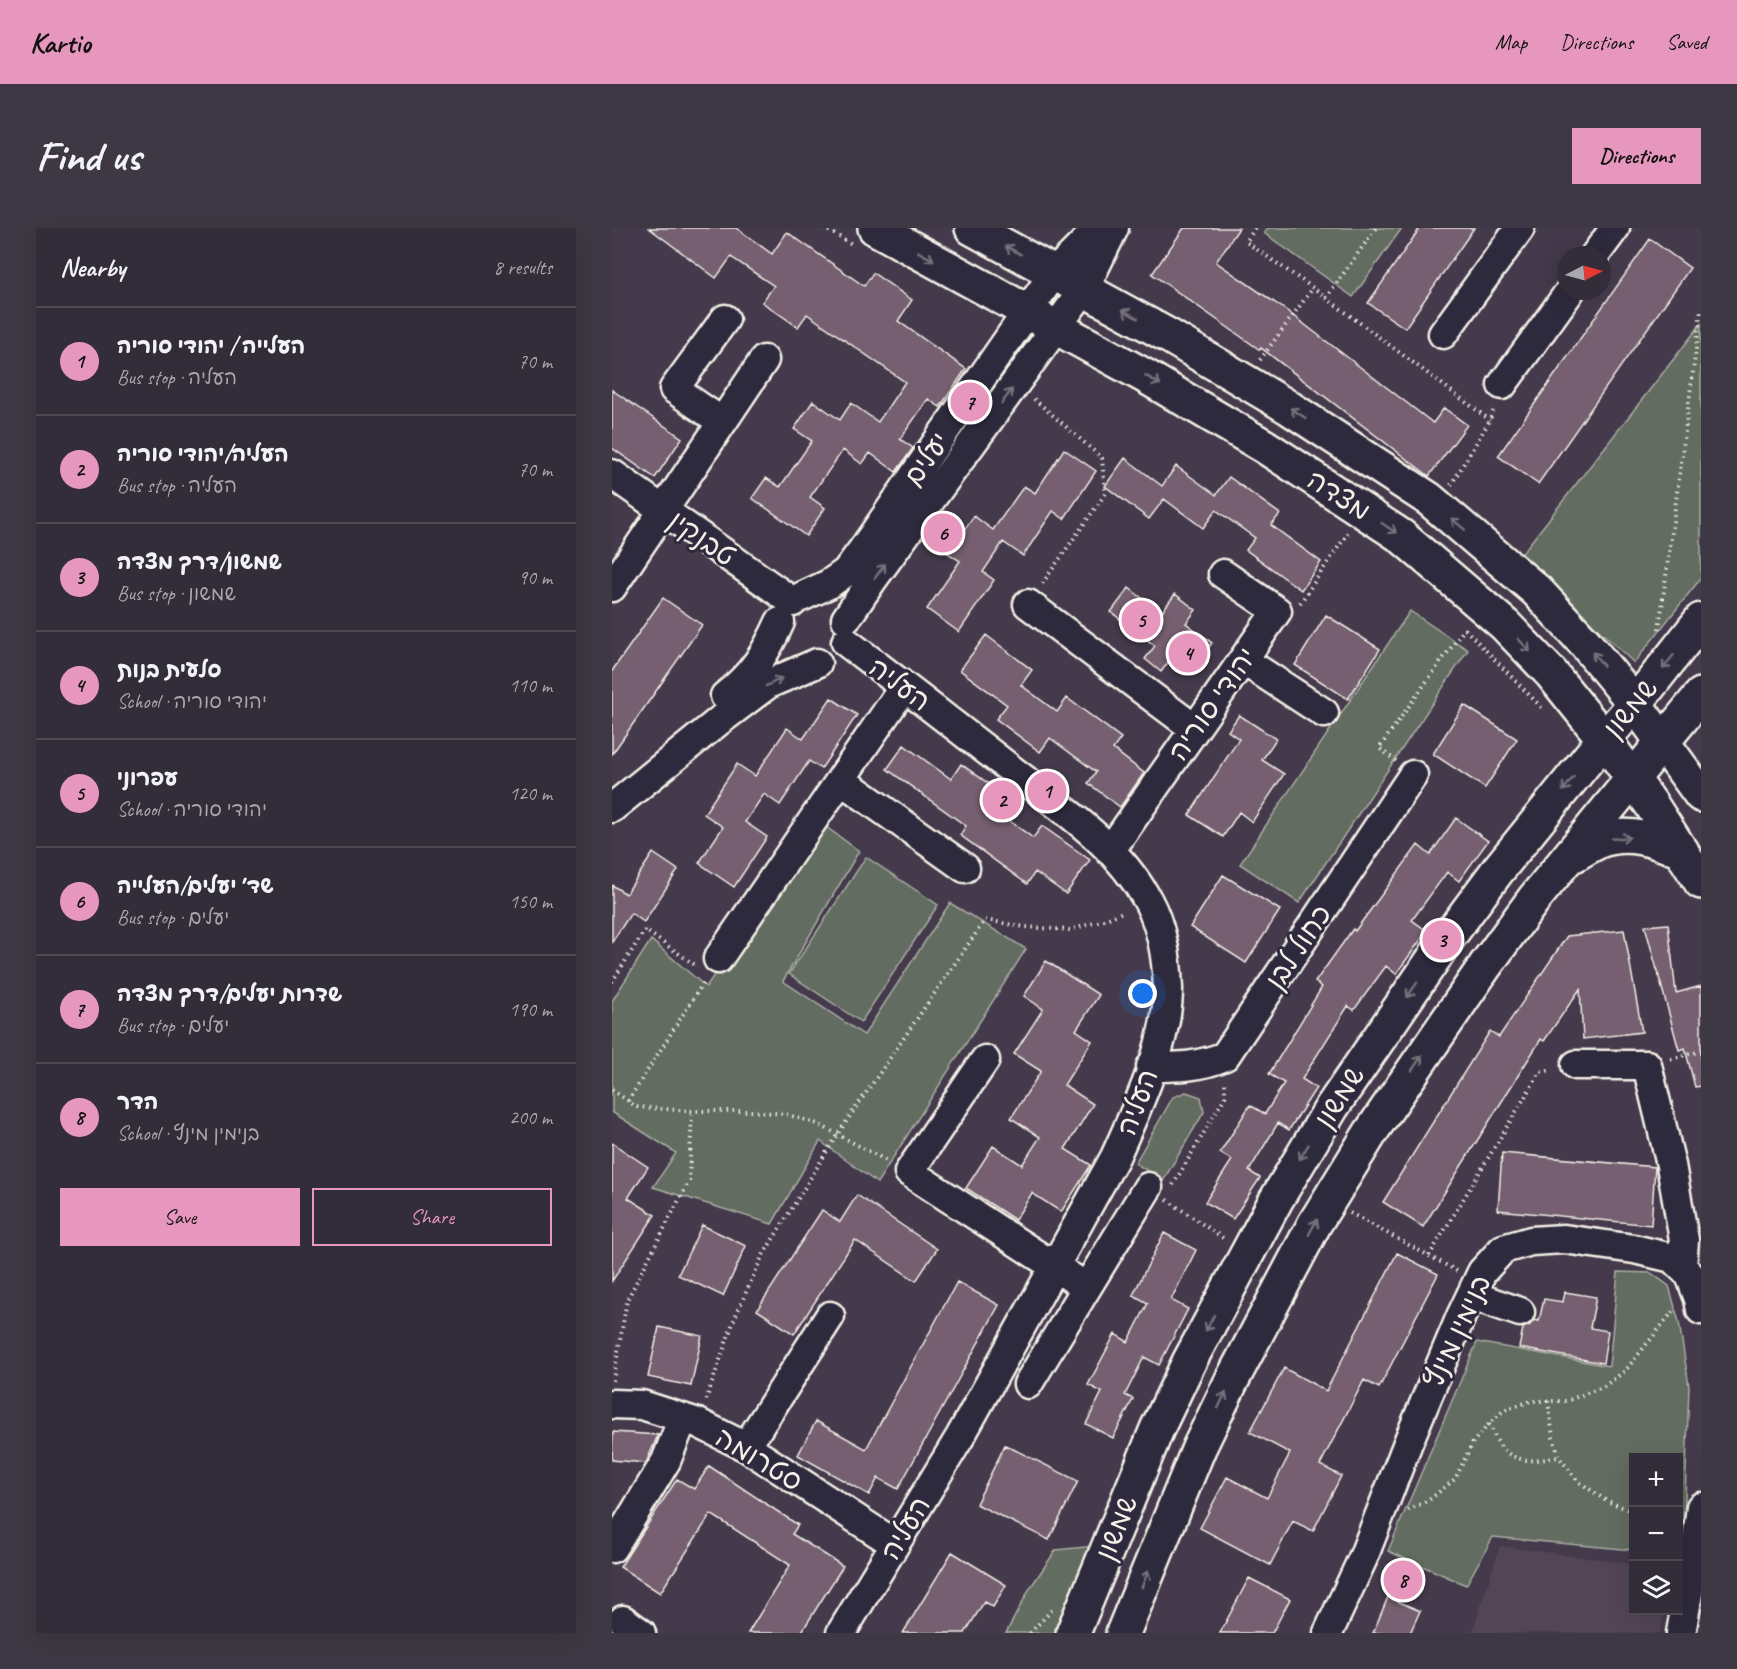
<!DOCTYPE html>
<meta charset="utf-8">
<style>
:root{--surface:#332c39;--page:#3e3844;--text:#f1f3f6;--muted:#a9a7ae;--line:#4e4853;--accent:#e797bd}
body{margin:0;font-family:Caveat,"Playpen Sans Hebrew",sans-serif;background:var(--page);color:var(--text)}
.controls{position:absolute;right:18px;bottom:18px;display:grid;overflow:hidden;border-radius:0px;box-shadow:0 6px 24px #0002}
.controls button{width:54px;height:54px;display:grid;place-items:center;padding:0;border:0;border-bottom:2px solid var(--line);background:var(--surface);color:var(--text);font:30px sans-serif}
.compass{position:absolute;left:945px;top:18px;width:54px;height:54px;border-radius:50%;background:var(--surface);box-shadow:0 6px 24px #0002;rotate:84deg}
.you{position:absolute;left:531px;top:766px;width:21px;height:21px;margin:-15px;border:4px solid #fff;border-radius:50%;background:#1a73e8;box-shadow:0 0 0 9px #1a73e833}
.badge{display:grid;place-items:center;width:39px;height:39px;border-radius:50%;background:var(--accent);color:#111;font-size:20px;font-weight:700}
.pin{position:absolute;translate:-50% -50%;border:3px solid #fff;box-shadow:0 2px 6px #0006}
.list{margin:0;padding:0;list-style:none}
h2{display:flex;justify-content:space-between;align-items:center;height:78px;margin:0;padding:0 24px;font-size:26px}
h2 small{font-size:20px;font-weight:400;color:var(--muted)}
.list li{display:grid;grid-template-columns:39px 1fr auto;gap:18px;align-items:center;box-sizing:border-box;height:108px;padding:0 24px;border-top:2px solid var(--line)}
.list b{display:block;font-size:22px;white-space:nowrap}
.list p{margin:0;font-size:20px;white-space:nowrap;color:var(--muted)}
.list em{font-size:20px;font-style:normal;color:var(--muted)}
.actions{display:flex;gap:12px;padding:18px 24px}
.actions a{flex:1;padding:14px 0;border:2px solid var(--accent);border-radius:0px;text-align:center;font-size:21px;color:var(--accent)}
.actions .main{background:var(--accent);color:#111}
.icon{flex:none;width:33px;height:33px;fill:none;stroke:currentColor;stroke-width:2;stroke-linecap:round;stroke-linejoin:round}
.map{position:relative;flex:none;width:1089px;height:1405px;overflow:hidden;border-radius:0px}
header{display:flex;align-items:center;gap:36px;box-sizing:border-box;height:84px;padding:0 30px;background:var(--accent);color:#111}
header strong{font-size:28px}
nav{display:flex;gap:33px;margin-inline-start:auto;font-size:21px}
.intro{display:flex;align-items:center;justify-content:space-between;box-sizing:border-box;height:144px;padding:0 36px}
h1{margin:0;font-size:42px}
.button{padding:15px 27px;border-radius:0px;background:var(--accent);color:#111;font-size:21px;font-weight:700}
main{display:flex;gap:36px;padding:0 36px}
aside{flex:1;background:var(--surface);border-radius:0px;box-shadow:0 6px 24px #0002}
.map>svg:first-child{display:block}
.built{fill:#534557}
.green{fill:#626c61;stroke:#abaea4;stroke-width:1.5}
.building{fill:#755e70;stroke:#f4f1e8;stroke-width:1.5}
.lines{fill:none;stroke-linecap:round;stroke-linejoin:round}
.minor-casing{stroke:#f4f1e8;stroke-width:33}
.major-casing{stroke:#f4f1e8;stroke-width:38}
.path{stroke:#f4f1e8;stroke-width:4;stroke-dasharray:1.5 4.5;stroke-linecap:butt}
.minor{stroke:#2f2a3d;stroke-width:28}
.major{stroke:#2f2a3d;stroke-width:33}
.oneway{stroke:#747079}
.labels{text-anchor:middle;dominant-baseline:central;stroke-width:6;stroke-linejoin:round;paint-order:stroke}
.street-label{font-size:28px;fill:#f4f1e8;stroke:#2f2a3d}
</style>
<header>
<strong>Kartio</strong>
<nav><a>Map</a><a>Directions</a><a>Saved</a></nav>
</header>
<div class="intro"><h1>Find us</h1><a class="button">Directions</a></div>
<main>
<aside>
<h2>Nearby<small>8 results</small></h2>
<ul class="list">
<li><span class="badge">1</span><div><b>העלייה / יהודי סוריה</b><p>Bus stop · העליה</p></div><em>70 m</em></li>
<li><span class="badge">2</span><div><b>העליה/יהודי סוריה</b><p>Bus stop · העליה</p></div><em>70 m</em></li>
<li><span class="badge">3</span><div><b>שמשון/דרך מצדה</b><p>Bus stop · שמשון</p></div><em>90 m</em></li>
<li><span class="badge">4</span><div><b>סלעית בנות</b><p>School · יהודי סוריה</p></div><em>110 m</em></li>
<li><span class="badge">5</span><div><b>עפרוני</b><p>School · יהודי סוריה</p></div><em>120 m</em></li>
<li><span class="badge">6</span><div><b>שד׳ יעלים/העלייה</b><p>Bus stop · יעלים</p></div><em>150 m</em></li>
<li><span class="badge">7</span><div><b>שדרות יעלים/דרך מצדה</b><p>Bus stop · יעלים</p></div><em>190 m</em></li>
<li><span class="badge">8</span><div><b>הדר</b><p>School · בנימין מינץ</p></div><em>200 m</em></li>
</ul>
<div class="actions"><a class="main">Save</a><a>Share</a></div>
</aside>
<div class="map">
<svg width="1089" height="1405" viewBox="0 0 1089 1405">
<rect width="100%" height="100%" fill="#443a4c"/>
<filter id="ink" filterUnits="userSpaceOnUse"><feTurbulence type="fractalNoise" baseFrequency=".0167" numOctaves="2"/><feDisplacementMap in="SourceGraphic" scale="12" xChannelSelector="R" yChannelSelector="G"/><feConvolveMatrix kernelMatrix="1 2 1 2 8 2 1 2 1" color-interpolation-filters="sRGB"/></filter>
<g filter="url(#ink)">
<!-- built -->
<path class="built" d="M 888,1318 L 1021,1336 L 1022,1382 L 1052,1383 L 1048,1405 L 860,1405 Z"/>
<!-- green -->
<path class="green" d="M 656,0 L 790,0 L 741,69 L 652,5 Z
M 1089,96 L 1089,350 L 1022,435 L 908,328 Z
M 798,383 L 856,422 L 687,675 L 628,636 Z
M 206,593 L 247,623 L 171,753 L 252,807 L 338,675 L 414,721 L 265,955 L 208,913 L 160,996 L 41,959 L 64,925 L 0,884 L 0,773 L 39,712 L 94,759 Z
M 254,629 L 326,677 L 249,794 L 177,746 Z
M 574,864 L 589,869 L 592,884 L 551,953 L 523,935 L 561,869 Z
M 1006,1044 L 1039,1045 L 1057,1058 L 1067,1094 L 1077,1158 L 1073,1272 L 1069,1326 L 1066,1326 L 1066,1230 L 1022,1230 L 1021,1322 L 881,1309 L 854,1357 L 776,1323 L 865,1114 L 997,1138 Z
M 483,1318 L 447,1405 L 394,1405 L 418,1360 L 444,1322 Z"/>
<!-- building -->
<path class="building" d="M 37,0 L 124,0 L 160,26 L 175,4 L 252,58 L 261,45 L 300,72 L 286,93 L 354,141 L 328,179 L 316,171 L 288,211 L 301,220 L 284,244 L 258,225 L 250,236 L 231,222 L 198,269 L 213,280 L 194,308 L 140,270 L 154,250 L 168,259 L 200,213 L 182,201 L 201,173 L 228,192 L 239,175 L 266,194 L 293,154 L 195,86 L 186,99 L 150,74 L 162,58 L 119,29 L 104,50 Z
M 572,0 L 627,0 L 604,34 L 675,83 L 821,195 L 832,180 L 855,197 L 817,248 L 649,120 L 648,122 L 540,46 Z
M 808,0 L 862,0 L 793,100 L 756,75 Z
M 1038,11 L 1078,40 L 926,256 L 886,228 Z
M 0,162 L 70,210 L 43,250 L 0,220 Z
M 452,221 L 484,243 L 452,291 L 441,283 L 411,328 L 391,314 L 371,344 L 382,352 L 347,404 L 315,381 L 348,333 L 336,325 L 362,288 L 381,302 L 412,258 L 423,265 Z
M 513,230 L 550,258 L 564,238 L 604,267 L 617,249 L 668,286 L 659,297 L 709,334 L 689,362 L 634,322 L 643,310 L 604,282 L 591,300 L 552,271 L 537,291 L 493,258 Z
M 517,360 L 549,385 L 563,366 L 584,382 L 574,395 L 600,415 L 581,441 L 562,426 L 549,444 L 533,431 L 543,418 L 499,384 Z
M 51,370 L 90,397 L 0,526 L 0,443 Z
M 714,387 L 768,421 L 736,471 L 683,437 Z
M 374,407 L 420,442 L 409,457 L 445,484 L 455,470 L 509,510 L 501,521 L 532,545 L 508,579 L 476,555 L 484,544 L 438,510 L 428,524 L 384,491 L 395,477 L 348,442 Z
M 219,470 L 245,487 L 209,541 L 197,533 L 168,577 L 152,566 L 133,594 L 155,609 L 122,659 L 87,635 L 111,599 L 92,586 L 125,536 L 143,548 L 175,500 L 191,511 Z
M 852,477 L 905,511 L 873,560 L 821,526 Z
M 627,487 L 664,511 L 650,532 L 672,546 L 640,594 L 627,584 L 611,609 L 577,587 L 627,511 L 616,503 Z
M 292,517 L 339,551 L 349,536 L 395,569 L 384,583 L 421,610 L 430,598 L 478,632 L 454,666 L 423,644 L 415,656 L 348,607 L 354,598 L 275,541 Z
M 844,590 L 876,613 L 847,653 L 835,644 L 800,692 L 815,703 L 784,746 L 774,738 L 742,782 L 736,778 L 690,851 L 704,860 L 677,902 L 666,895 L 637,943 L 648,950 L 621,991 L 593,974 L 620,932 L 608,925 L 638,877 L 653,886 L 672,855 L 657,846 L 710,759 L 703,754 L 741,701 L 743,703 L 806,617 L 818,627 Z
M 41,625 L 66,642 L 32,694 L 19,685 L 0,714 L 0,657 L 14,666 Z
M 611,647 L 668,682 L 634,735 L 578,699 Z
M 1056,696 L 1064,765 L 1089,758 L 1089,858 L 1083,859 L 1073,820 L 1067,822 L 1033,698 Z
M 1012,702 L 1030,804 L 971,811 L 968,761 L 932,813 L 929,811 L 811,999 L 771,974 L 878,803 L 887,809 L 955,708 Z
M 434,733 L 487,767 L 464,802 L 480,813 L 452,857 L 481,876 L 453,921 L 479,937 L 449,984 L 420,965 L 403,992 L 354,960 L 381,918 L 410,937 L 428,909 L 399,890 L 429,843 L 402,826 L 431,781 L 412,768 Z
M 0,915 L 36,939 L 16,970 L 43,987 L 0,1053 Z
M 890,925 L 1043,939 L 1039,997 L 886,982 Z
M 245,967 L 325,1021 L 304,1053 L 243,1012 L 182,1106 L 145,1082 L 210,982 L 228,994 Z
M 90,997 L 134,1018 L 111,1068 L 66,1047 Z
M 552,1005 L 584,1022 L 559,1072 L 576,1081 L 547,1137 L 532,1129 L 513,1167 L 521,1171 L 501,1210 L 474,1196 L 490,1164 L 476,1157 L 503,1106 L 516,1114 L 536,1075 L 521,1067 Z
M 785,1025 L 826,1046 L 767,1160 L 752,1152 L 708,1237 L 729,1248 L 701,1303 L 681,1293 L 658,1337 L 588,1300 L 615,1249 L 655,1270 L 678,1225 L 638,1204 L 672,1140 L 714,1163 Z
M 345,1054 L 387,1077 L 286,1261 L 266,1250 L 257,1267 L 186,1227 L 204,1193 L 254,1221 Z
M 953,1064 L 984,1069 L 978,1100 L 996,1103 L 991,1135 L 907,1120 L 911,1100 L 918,1097 L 922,1092 L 927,1093 L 932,1071 L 951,1074 Z
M 47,1099 L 90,1108 L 79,1158 L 36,1149 Z
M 1,1204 L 46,1207 L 34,1235 L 0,1232 Z
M 393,1217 L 466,1253 L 437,1312 L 364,1276 Z
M 97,1238 L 186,1297 L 180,1306 L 231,1338 L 189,1405 L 136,1405 L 178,1337 L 99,1286 L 48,1365 L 8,1339 L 65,1251 L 82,1261 Z
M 340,1324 L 394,1357 L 381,1379 L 372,1374 L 353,1405 L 291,1405 Z
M 637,1350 L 678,1371 L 660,1405 L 608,1405 Z
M 776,1369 L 808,1383 L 798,1405 L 761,1405 Z"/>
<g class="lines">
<defs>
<path id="minor" d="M 983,27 L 1003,0
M 831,106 L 908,0
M 890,157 L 958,63
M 110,194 L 62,161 L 113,91
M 0,246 L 181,374
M 0,359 L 152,132
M 189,369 L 217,356 L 234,344 L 254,317 L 442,45 L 487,0
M 416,376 L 583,501
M 234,391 L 261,351 L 472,61 L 502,0
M 631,432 L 712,485
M 113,468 C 141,446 154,425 168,394
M 229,552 L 353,640
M 0,580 L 107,493 L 156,456 L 205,435
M 498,623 L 665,383 L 611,346
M 106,731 L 292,459
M 373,832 L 297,944 L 474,1059
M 964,837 L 1035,837 L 1059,937 L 1072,1012 L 1070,1039
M 539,839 C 567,839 587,839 613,828 L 801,547
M 859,1067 L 908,1084
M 416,1156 L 536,959
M 0,1176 L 30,1177 L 86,1195 L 134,1219 L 283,1316
M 134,1219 L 218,1088
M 0,1320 L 15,1297 L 54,1233 L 71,1190
M 11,1392 L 29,1405
M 229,1405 L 348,1209 L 503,929 C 525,880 556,815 556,761 C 555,731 550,699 536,673 C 505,615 446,578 396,539 C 342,497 288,455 234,414
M 716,1405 L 751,1330 L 797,1212 L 850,1086 L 870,1044 L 891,1021 L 919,1013 L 952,1011 L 1022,1021 L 1060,1030 L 1078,1047 L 1087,1071 L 1089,1082
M 1069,1405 L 1083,1327 L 1089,1279"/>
<path id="major" d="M 263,0 L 533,148 L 652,218 L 789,308 L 893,397 L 939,445 L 992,511 L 1039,576 L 1089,654
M 360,0 L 557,108 L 676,179 L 817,271 L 925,363 L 973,415 L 1023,476 L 1089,567
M 962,627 C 970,622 979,617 987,613 C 1017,602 1042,612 1070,623
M 461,1405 L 545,1201 L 577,1134 L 664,972 L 720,879 L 835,711 L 886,642 L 992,511 L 1023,476 L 1089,392
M 511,1405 L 587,1220 L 619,1154 L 703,995 L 759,904 L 873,738 L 922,671 L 1089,467"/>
</defs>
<!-- minor casing -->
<use href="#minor" class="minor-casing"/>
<!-- major casing -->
<use href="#major" class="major-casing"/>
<!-- path -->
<path class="path" d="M 211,0 L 242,17
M 643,0 L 634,14 L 701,60 L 878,192
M 714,70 L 764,0
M 648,132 L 701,60
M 422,171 L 490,230 L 493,266 L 430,356
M 839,257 L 878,192 L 882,180
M 688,375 L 736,305
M 853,401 L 932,482
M 1047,401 L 1089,83
M 784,533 L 767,520 L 853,400
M 0,754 L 33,702 L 83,737
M 1059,831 L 1089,823
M 0,862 L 25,879 L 80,883 L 138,883 L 173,886 L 206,896 L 277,934
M 16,873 L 93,752
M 561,957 L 613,869 L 613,853
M 555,972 L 614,1012
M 738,985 L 845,1043
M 817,1028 L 928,844 L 940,842
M 1,1153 L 15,1072 L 77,953 L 80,883
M 94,1172 L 123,1089 L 150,1029 L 225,907 L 373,692 L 413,699 L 458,702 L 492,692 L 513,683
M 936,1173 L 941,1209 L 947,1229 L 966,1253 L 993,1272 L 1022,1284
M 877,1196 C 881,1204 885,1215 891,1221 C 906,1237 929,1232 947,1229
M 796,1282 L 817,1272 L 843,1251 L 861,1214 L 877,1196 L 892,1182 L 919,1173 L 954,1173 L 991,1159 L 1013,1143 L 1063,1081
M 418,1405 L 440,1382"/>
<!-- minor -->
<use href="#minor" class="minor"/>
<!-- major -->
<use href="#major" class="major"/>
</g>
<!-- one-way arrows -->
<defs><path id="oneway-shaft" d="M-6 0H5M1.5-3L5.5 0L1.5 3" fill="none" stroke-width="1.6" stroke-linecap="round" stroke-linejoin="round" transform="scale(1.5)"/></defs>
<g class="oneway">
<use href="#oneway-shaft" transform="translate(401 22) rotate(-151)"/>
<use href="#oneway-shaft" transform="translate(314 28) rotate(29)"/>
<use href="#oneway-shaft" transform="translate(518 86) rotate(-151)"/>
<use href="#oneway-shaft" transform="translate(541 152) rotate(31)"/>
<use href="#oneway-shaft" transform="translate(395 168) rotate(-54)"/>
<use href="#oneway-shaft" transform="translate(686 185) rotate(-147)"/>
<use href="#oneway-shaft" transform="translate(846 296) rotate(-140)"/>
<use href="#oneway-shaft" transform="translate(777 300) rotate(34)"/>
<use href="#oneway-shaft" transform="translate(268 343) rotate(-54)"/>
<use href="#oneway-shaft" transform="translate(912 417) rotate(47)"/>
<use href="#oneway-shaft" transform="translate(986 431) rotate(-129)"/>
<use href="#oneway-shaft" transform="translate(1056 434) rotate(128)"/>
<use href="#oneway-shaft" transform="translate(162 454) rotate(-27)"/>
<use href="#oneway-shaft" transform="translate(956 556) rotate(129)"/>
<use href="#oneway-shaft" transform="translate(1009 610) rotate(-5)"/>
<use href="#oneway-shaft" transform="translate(800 762) rotate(125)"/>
<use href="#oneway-shaft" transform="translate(805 835) rotate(-56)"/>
<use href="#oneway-shaft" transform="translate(692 924) rotate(121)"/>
<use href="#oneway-shaft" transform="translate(701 999) rotate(-61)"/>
<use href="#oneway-shaft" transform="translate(598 1095) rotate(117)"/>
<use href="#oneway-shaft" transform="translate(610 1172) rotate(-65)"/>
<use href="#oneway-shaft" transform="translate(533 1351) rotate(-68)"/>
</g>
</g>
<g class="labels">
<!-- street labels -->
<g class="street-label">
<text transform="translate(314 231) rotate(-55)">יעלים</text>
<text transform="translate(727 267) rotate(33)">מצדה</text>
<text transform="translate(90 310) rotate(35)">טבנקין</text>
<text transform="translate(288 456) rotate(37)">העליה</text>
<text transform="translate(600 476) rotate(-55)">יהודי סוריה</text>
<text transform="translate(1018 480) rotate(-50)">שמשון</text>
<text transform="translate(686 719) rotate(-56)">כחול לבן</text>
<text transform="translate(727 869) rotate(-57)">שמשון</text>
<text transform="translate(525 874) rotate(-69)">העליה</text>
<text transform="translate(845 1103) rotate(-65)">בנימין מינץ</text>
<text transform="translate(147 1231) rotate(31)">סטרומה</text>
<text transform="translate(293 1300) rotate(-59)">העליה</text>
<text transform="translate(504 1300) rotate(-68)">שמשון</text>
</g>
</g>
</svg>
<div class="controls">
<button>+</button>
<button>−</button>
<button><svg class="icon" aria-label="layers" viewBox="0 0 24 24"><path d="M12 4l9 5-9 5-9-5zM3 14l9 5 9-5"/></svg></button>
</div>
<svg class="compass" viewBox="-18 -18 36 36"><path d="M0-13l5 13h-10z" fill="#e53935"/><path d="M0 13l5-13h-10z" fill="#a9a7ae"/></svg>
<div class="you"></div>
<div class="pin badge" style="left:435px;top:563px">1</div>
<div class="pin badge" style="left:390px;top:572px">2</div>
<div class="pin badge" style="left:830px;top:712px">3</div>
<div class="pin badge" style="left:576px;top:425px">4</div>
<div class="pin badge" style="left:529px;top:392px">5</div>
<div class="pin badge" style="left:331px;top:305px">6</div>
<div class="pin badge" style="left:358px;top:174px">7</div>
<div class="pin badge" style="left:791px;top:1352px">8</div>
</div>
</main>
